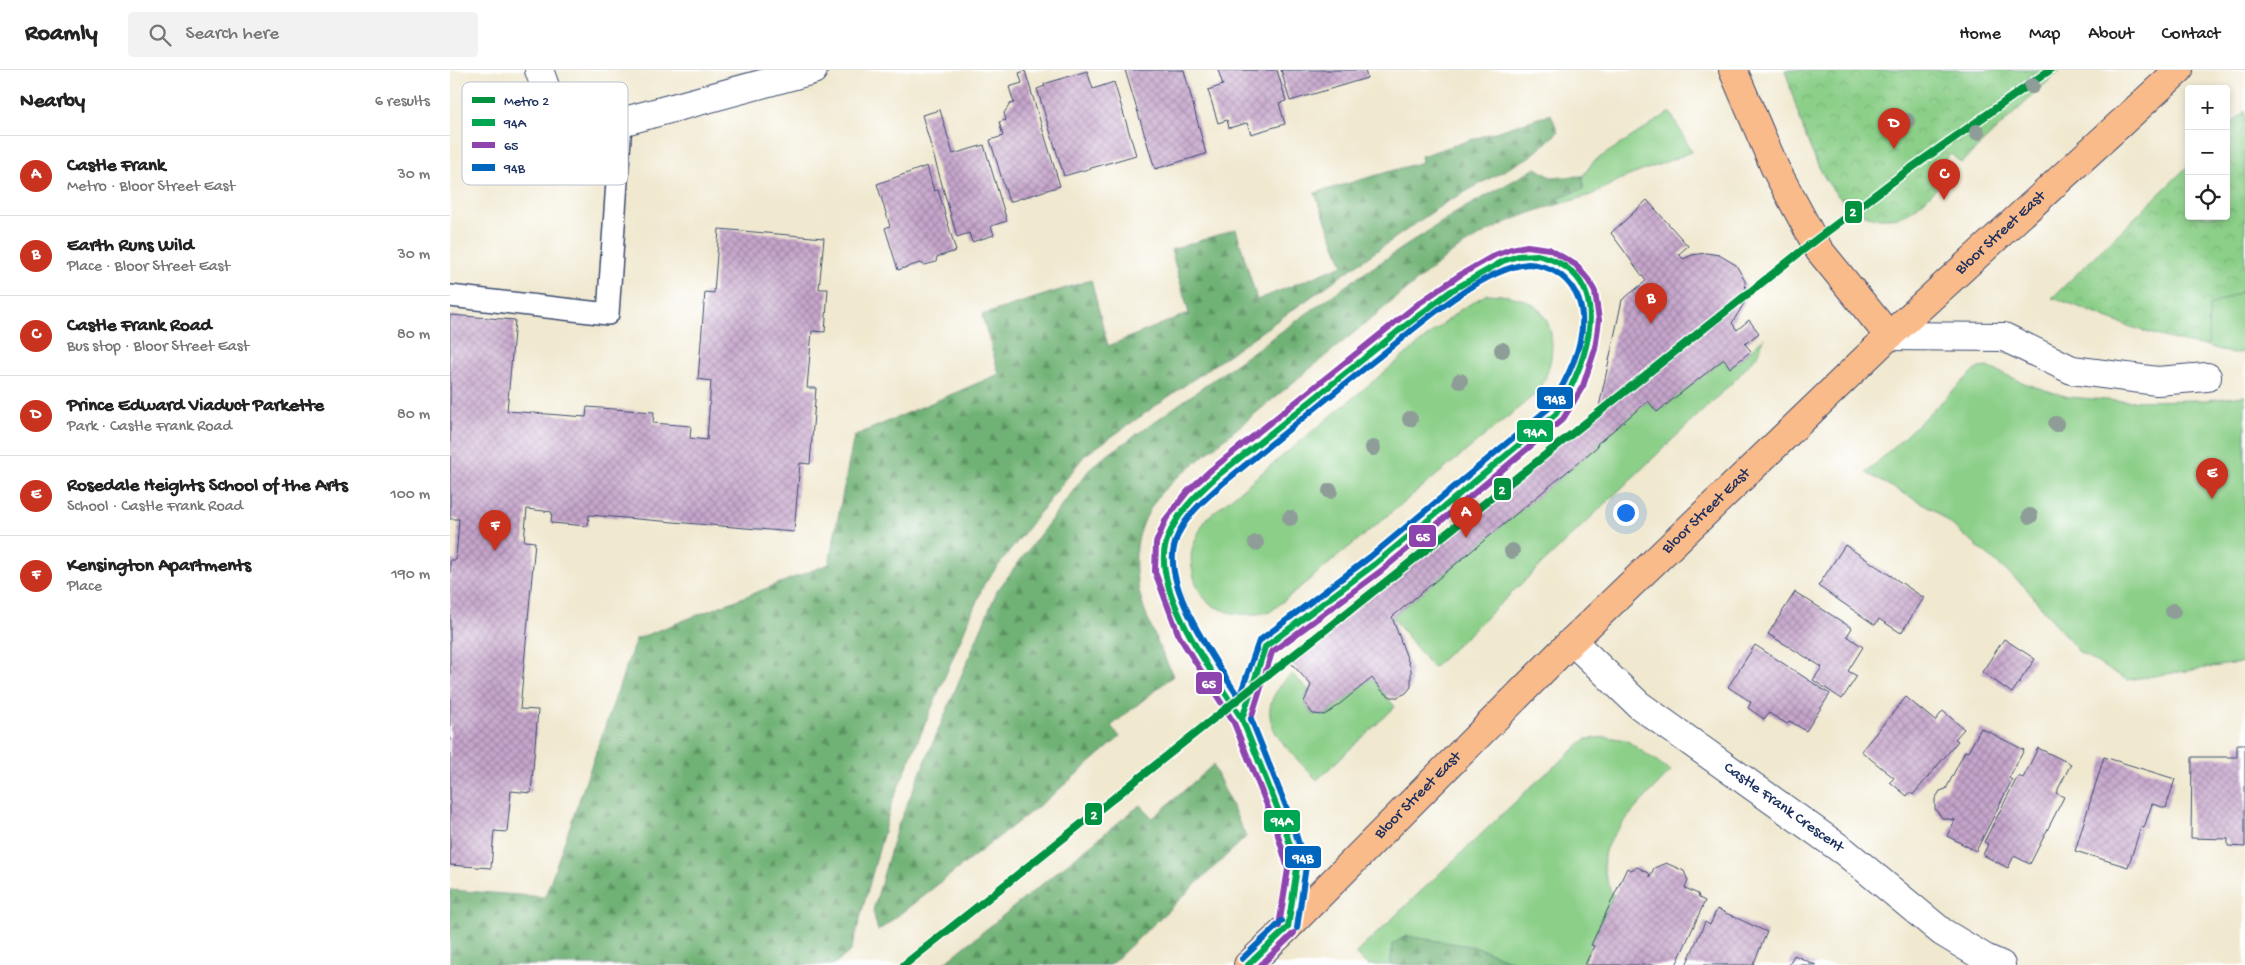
<!DOCTYPE html>
<meta charset="utf-8">
<style>
:root{--surface:#fff;--page:#f2f2f2;--text:#222;--muted:#767676;--line:#e0e0e0;--accent:#c8321e}
body{margin:0;font-family:"Gochi Hand",sans-serif;background:var(--page);color:var(--text)}
.controls{position:absolute;right:15px;top:15px;display:grid;overflow:hidden;border-radius:5px;box-shadow:0 2px 8px #0003}
.controls button{width:45px;height:45px;display:grid;place-items:center;padding:0;border:0;border-bottom:1px solid var(--line);background:var(--surface);color:var(--text);font:25px sans-serif}
.you{position:absolute;left:1175px;top:442px;width:18px;height:18px;margin:-12px;border:4px solid #fff;border-radius:50%;background:#1a73e8;box-shadow:0 0 0 8px #1a73e833}
.badge{display:grid;place-items:center;width:32px;height:32px;border-radius:50%;background:var(--accent);color:#fff;font-size:16px;font-weight:700}
.pin{position:absolute;translate:-50% -41px;filter:drop-shadow(0 1px 2px #0008)}
.pin::after{content:'';position:absolute;top:26px;width:18px;height:15px;background:inherit;clip-path:polygon(0 0,100% 0,50% 100%)}
.list{margin:0;padding:0;list-style:none}
h2{display:flex;justify-content:space-between;align-items:center;height:65px;margin:0;padding:0 20px;font-size:21px}
h2 small{font-size:16px;font-weight:400;color:var(--muted)}
.list li{display:grid;grid-template-columns:32px 1fr auto;gap:15px;align-items:center;box-sizing:border-box;height:80px;padding:0 20px;border-top:1px solid var(--line)}
.list b{display:block;font-size:19px;white-space:nowrap}
.list p{margin:0;font-size:16px;white-space:nowrap;color:var(--muted)}
.list em{font-size:16px;font-style:normal;color:var(--muted)}
.icon{flex:none;width:28px;height:28px;fill:none;stroke:currentColor;stroke-width:2;stroke-linecap:round;stroke-linejoin:round}
.map{position:relative;flex:none;width:1795px;height:895px;overflow:hidden}
header{display:flex;align-items:center;gap:30px;box-sizing:border-box;height:70px;padding:0 25px;background:var(--surface);border-bottom:1px solid var(--line)}
header strong{font-size:24px}
nav{display:flex;gap:28px;margin-inline-start:auto;font-size:18px}
.search{width:350px;height:45px;background:var(--page);display:flex;align-items:center;gap:12px;box-sizing:border-box;padding:0 18px;border-radius:5px;color:var(--muted);font-size:19px}
main{display:flex}
aside{flex:1;background:var(--surface)}
.map>svg:first-child{display:block}
.grass{fill:#8bcf88;stroke:#537f73}
.forest{fill:url(#forest-firs);stroke:#467069}
.park{fill:url(#park-crowns);stroke:#537f73}
.building{fill:url(#building-cross-hatch)}
.lines{fill:none;stroke-linecap:round;stroke-linejoin:round}
.service-casing{stroke:#3b4b6f;stroke-width:24}
.minor-casing{stroke:#3b4b6f;stroke-width:30}
.primary-casing{stroke:#3b4b6f;stroke-width:30}
.service{stroke:#fff;stroke-width:21}
.minor{stroke:#fff;stroke-width:28}
.primary{stroke:#fabb8b;stroke-width:28}
.bus-1-casing{stroke:#fff;stroke-width:10}
.bus-2-casing{stroke:#fff;stroke-width:10}
.bus-3-casing{stroke:#fff;stroke-width:10}
.bus-1{stroke:#00a651;stroke-width:6}
.bus-2{stroke:#8e44ad;stroke-width:6}
.bus-3{stroke:#0065bd;stroke-width:6}
.metro-1-casing{stroke:#fff;stroke-width:11}
.metro-1{stroke:#00923f;stroke-width:8}
.tree{fill:#8e9d98}
.labels{text-anchor:middle;dominant-baseline:central;stroke-width:4;stroke-linejoin:round;paint-order:stroke}
.street-label{font-size:16px;fill:#1b2f5e;stroke:#fff}
.key{fill:#fff;stroke:#bbc1cf;stroke-width:1}
.key-label{font-size:14px;fill:#1b2f5e}
.line-badge{stroke:#fff;stroke-width:2}
.badge-label{font-size:14px;text-anchor:middle;font-weight:bold;fill:#fff}
</style>
<header>
<strong>Roamly</strong>
<div class="search"><svg class="icon" aria-label="search" viewBox="0 0 24 24"><circle cx="10" cy="10" r="6"/><path d="M15 15l6 6"/></svg>Search here</div>
<nav><a>Home</a><a>Map</a><a>About</a><a>Contact</a></nav>
</header>
<main>
<aside>
<h2>Nearby<small>6 results</small></h2>
<ul class="list">
<li><span class="badge">A</span><div><b>Castle Frank</b><p>Metro · Bloor Street East</p></div><em>30 m</em></li>
<li><span class="badge">B</span><div><b>Earth Runs Wild</b><p>Place · Bloor Street East</p></div><em>30 m</em></li>
<li><span class="badge">C</span><div><b>Castle Frank Road</b><p>Bus stop · Bloor Street East</p></div><em>80 m</em></li>
<li><span class="badge">D</span><div><b>Prince Edward Viaduct Parkette</b><p>Park · Castle Frank Road</p></div><em>80 m</em></li>
<li><span class="badge">E</span><div><b>Rosedale Heights School of the Arts</b><p>School · Castle Frank Road</p></div><em>100 m</em></li>
<li><span class="badge">F</span><div><b>Kensington Apartments</b><p>Place</p></div><em>190 m</em></li>
</ul>
</aside>
<div class="map">
<svg width="1795" height="895" viewBox="0 0 1795 895">
<defs>
<pattern id="forest-firs" width="22" height="20" patternUnits="userSpaceOnUse" patternTransform="scale(1.25)"><rect width="22" height="20" fill="#70b274"/><path d="M5 1l3.5 6h-7zM16 11l3.5 6h-7z" fill="#5b9162"/></pattern>
<pattern id="park-crowns" width="20" height="18" patternUnits="userSpaceOnUse" patternTransform="scale(1.25)"><rect width="20" height="18" fill="#8bcf88"/><path d="M2 6a3 3 0 1 1 6 0M12 15a3 3 0 1 1 6 0" fill="none" stroke="#77b278"/></pattern>
<pattern id="building-cross-hatch" width="8" height="8" patternUnits="userSpaceOnUse" patternTransform="scale(1.25)"><rect width="8" height="8" fill="#c6a5cb"/><path d="M0 0l8 8M0 8l8-8" fill="none" stroke="#a087a8"/></pattern>
</defs>
<rect width="100%" height="100%" fill="#fff"/>
<filter id="ink" filterUnits="userSpaceOnUse"><feTurbulence type="fractalNoise" baseFrequency=".02" numOctaves="2"/><feDisplacementMap in="SourceGraphic" scale="10" xChannelSelector="R" yChannelSelector="G"/><feConvolveMatrix kernelMatrix="1 2 1 2 8 2 1 2 1" color-interpolation-filters="sRGB"/></filter>
<filter id="wash" filterUnits="userSpaceOnUse"><feTurbulence type="fractalNoise" baseFrequency=".0096" numOctaves="4" result="noise"/><feDisplacementMap in="SourceGraphic" scale="20" xChannelSelector="R" yChannelSelector="G"/><feGaussianBlur stdDeviation="1.12" result="paint"/><feColorMatrix in="noise" values="0 0 0 0 0 0 0 0 0 0 0 0 0 0 0 0 0 1.4 0 .05"/><feComposite in="paint" operator="in"/></filter>
<g filter="url(#wash)">
<rect width="100%" height="100%" fill="#f0e8cf"/>
<!-- grass -->
<path class="grass" d="M 1220,42 L 1242,82 L 1171,109 L 1141,125 L 1110,134 L 1109,128 L 1133,119 L 1133,106 L 1143,92 Z
M 1795,220 L 1795,282 L 1782,284 L 1758,276 L 1759,236 Z
M 1037,224 C 1053,225 1068,226 1082,234 C 1111,253 1104,298 1088,322 L 820,542 C 789,548 753,544 744,507 C 742,499 740,488 742,480 C 745,468 751,458 757,448 L 1010,240 Z
M 1314,268 L 1308,284 L 1286,309 L 983,598 L 942,547 L 1148,376 L 1147,374 L 1198,331 L 1207,342 L 1274,289 L 1280,298 Z
M 1538,297 L 1579,315 L 1618,327 L 1669,331 L 1756,330 L 1795,326 L 1795,592 L 1677,610 L 1629,582 L 1574,516 L 1483,439 L 1416,403 L 1524,301 L 1529,298 Z
M 842,604 L 858,619 L 854,632 L 863,644 L 874,645 L 881,641 L 922,608 L 945,637 L 867,710 C 836,676 793,647 842,604 Z
M 1157,667 L 1176,670 L 1221,701 C 1206,717 1161,761 1155,781 C 1151,796 1157,812 1163,826 L 1132,895 L 1071,895 L 1027,877 L 942,874 L 941,895 L 918,895 L 905,884 L 1083,715 L 1136,669 Z"/>
<!-- forest -->
<path class="forest" d="M 1101,44 L 1108,62 L 1081,86 L 995,133 L 634,386 L 534,514 L 442,732 L 401,881 L 383,895 L 0,895 L 0,820 L 95,827 L 186,569 L 379,494 L 404,366 L 549,304 L 532,245 L 641,210 L 658,276 L 739,243 L 721,180 L 786,159 L 807,230 L 893,195 L 865,123 L 972,92 L 971,86 Z
M 1086,98 L 1101,107 L 1133,106 L 1133,119 L 1109,128 L 1110,134 C 1069,144 1035,161 1000,184 L 729,406 C 721,414 710,422 705,431 C 664,495 697,546 723,606 L 661,656 L 670,667 L 600,727 L 428,861 L 423,841 L 447,758 L 547,521 L 642,396 L 904,210 L 1007,142 Z
M 763,695 L 796,767 L 660,895 L 492,895 L 690,735 L 703,748 Z
M 956,866 L 1027,877 L 1071,895 L 941,895 L 942,874 Z"/>
<!-- park -->
<path class="park" d="M 1335,0 L 1610,0 L 1511,93 L 1501,84 L 1487,98 L 1496,109 C 1482,122 1467,141 1449,147 C 1444,148 1438,148 1434,148 C 1371,150 1350,46 1335,0 Z
M 1795,41 L 1795,220 L 1759,236 L 1758,276 C 1726,272 1694,262 1664,251 C 1642,243 1625,234 1602,228 L 1739,95 L 1739,146 L 1776,146 L 1776,59 Z"/>
<g id="blocks">
<!-- building -->
<path class="building" d="M 675,0 L 734,0 L 756,84 L 705,99 Z
M 768,0 L 827,0 L 836,31 L 829,33 L 835,54 L 801,64 L 797,53 L 779,58 L 777,50 L 768,53 L 758,20 L 773,15 Z
M 831,0 L 915,0 L 917,8 L 840,31 Z
M 575,1 L 610,116 L 559,132 L 540,70 L 553,66 L 549,52 L 556,50 L 554,43 L 560,34 L 564,33 L 559,17 L 572,13 L 569,3 Z
M 637,1 L 643,19 L 664,12 L 686,85 L 614,106 L 587,19 L 595,16 L 594,14 Z
M 490,40 L 503,84 L 534,75 L 557,151 L 541,156 L 544,165 L 522,172 L 519,163 L 507,167 L 472,45 Z
M 477,96 L 484,121 L 488,120 L 506,181 L 487,187 L 486,192 L 475,195 L 470,193 L 448,200 L 435,158 L 440,156 L 427,114 Z
M 1197,130 L 1238,176 L 1229,184 L 1233,189 L 1242,185 L 1256,183 L 1269,185 L 1286,195 L 1295,211 L 1296,222 L 1295,232 L 1282,253 L 1287,260 L 1299,250 L 1309,263 L 1295,274 L 1301,281 L 1280,298 L 1274,289 L 1207,342 L 1198,331 L 1147,374 L 1148,376 L 942,547 L 961,599 L 961,617 L 956,623 L 948,627 L 941,627 L 933,622 L 922,608 L 881,641 L 874,645 L 863,644 L 854,632 L 861,615 L 841,593 L 1149,337 L 1172,230 L 1196,211 L 1161,163 Z
M 269,159 L 374,168 L 369,219 L 378,219 L 375,262 L 362,261 L 357,318 L 366,318 L 360,394 L 350,393 L 344,462 L 139,445 L 138,456 L 101,453 L 102,442 L 77,439 L 74,471 L 85,472 L 70,639 L 88,640 L 81,723 L 61,721 L 57,762 L 44,761 L 41,798 L 0,795 L 0,490 L 6,490 L 9,449 L 0,449 L 0,245 L 65,250 L 57,341 L 136,347 L 137,337 L 204,342 L 203,353 L 241,356 L 240,368 L 257,370 L 261,311 L 248,309 L 255,222 L 264,223 Z
M 1395,475 L 1474,528 L 1451,563 L 1429,549 L 1425,555 L 1368,516 Z
M 1345,522 L 1402,558 L 1397,566 L 1413,577 L 1398,601 L 1407,606 L 1392,629 L 1363,610 L 1372,597 L 1318,564 Z
M 1554,569 L 1585,589 L 1562,623 L 1532,602 Z
M 1305,575 L 1380,624 L 1356,661 L 1340,651 L 1337,654 L 1319,643 L 1314,649 L 1298,638 L 1301,632 L 1278,617 Z
M 1456,627 L 1485,651 L 1493,641 L 1514,659 L 1505,669 L 1508,671 L 1463,725 L 1460,722 L 1457,726 L 1440,712 L 1444,708 L 1411,681 Z
M 1531,658 L 1574,680 L 1559,708 L 1562,710 L 1526,781 L 1497,766 L 1505,750 L 1492,748 L 1485,739 L 1485,729 L 1490,721 L 1496,719 L 1515,681 L 1518,682 Z
M 1787,674 L 1795,674 L 1795,777 L 1778,776 L 1778,769 L 1741,768 L 1742,687 L 1787,687 Z
M 1588,678 L 1621,694 L 1606,723 L 1614,727 L 1580,794 L 1564,786 L 1558,798 L 1533,785 L 1538,774 L 1534,772 L 1568,706 L 1573,708 Z
M 1654,687 L 1725,709 L 1716,738 L 1702,734 L 1694,758 L 1691,757 L 1678,797 L 1625,781 Z
M 1216,793 L 1234,801 L 1238,811 L 1235,818 L 1248,824 L 1249,828 L 1255,831 L 1226,895 L 1135,895 L 1144,876 L 1141,875 L 1177,798 L 1181,800 L 1187,797 L 1199,803 L 1200,807 L 1204,798 Z
M 1267,839 L 1317,862 L 1303,895 L 1236,895 L 1255,852 L 1260,855 Z
M 1344,885 L 1366,895 L 1339,895 Z"/>
</g>
</g>
<g filter="url(#ink)">
<use href="#blocks" fill-opacity="0" stroke="#3b4b6f" stroke-width="1"/>
<g class="lines">
<defs>
<path id="service" d="M 0,226 L 158,244 L 171,53
M 792,649 L 815,577 L 925,494 L 1106,344 C 1112,334 1120,323 1125,312 C 1136,286 1149,241 1132,216 C 1117,194 1095,181 1068,186 C 1054,189 1042,196 1030,203 C 990,226 956,254 920,283 C 868,324 817,366 766,407 L 744,427 L 724,453 L 715,475 L 714,501 L 737,562 L 792,649 L 833,752 L 847,798 L 838,857"/>
<g id="minor">
<path d="M 89,0 C 104,40 103,54 149,58 L 363,0"/>
<path d="M 1439,266 L 1554,267 L 1622,300 L 1707,311 L 1757,307"/>
<path id="s1" d="M 1122,571 L 1189,635 L 1395,782 L 1492,862 L 1535,888 L 1551,895"/>
</g>
<g id="primary">
<path d="M 1283,0 L 1325,98 L 1369,180 L 1439,266"/>
<path id="s2" d="M 798,895 L 838,857 L 1122,571 L 1439,266 L 1729,0"/>
</g>
</defs>
<!-- service casing -->
<use href="#service" class="service-casing"/>
<!-- minor casing -->
<use href="#minor" class="minor-casing"/>
<!-- primary casing -->
<use href="#primary" class="primary-casing"/>
<!-- service -->
<use href="#service" class="service"/>
<!-- minor -->
<use href="#minor" class="minor"/>
<!-- primary -->
<use href="#primary" class="primary"/>
<defs>
<path id="bus-1" d="M 1087,185 C 1172,205 1136,295 1106,344 L 925,494 L 815,577 L 792,649 C 767,610 701,520 716,473 C 724,446 745,426 766,407 L 947,262 L 1001,221 L 1053,191 L 1068,186 Z
M 792,649 L 833,752 L 847,798 L 838,857
M 798,895 L 838,857"/>
<path id="bus-2" d="M 801,649 L 822,582 L 931,501 L 1113,349 L 1133,316 L 1145,279 L 1149,250 L 1145,222 L 1139,211 L 1126,195 L 1099,179 L 1077,176 L 1061,179 L 1045,185 L 1010,205 L 968,234 L 761,400 L 738,421 L 716,449 L 706,473 L 705,502 L 729,566 L 784,653 L 825,755 L 838,799 L 829,856
M 811,895 L 844,863"/>
<path id="bus-3" d="M 1078,194 C 1093,195 1105,199 1116,210 C 1151,246 1121,304 1099,338 L 920,487 L 809,571 L 789,628 C 767,593 714,520 724,477 C 729,451 753,431 772,414 C 823,372 874,331 925,290 C 963,260 1030,199 1078,194 Z
M 801,649 L 841,749 L 856,796 L 847,858
M 792,889 L 832,851"/>
</defs>
<!-- bus-1 casing -->
<use href="#bus-1" class="bus-1-casing"/>
<!-- bus-2 casing -->
<use href="#bus-2" class="bus-2-casing"/>
<!-- bus-3 casing -->
<use href="#bus-3" class="bus-3-casing"/>
<!-- bus-1 -->
<use href="#bus-1" class="bus-1"/>
<!-- bus-2 -->
<use href="#bus-2" class="bus-2"/>
<!-- bus-3 -->
<use href="#bus-3" class="bus-3"/>
<defs>
<path id="metro-1" d="M 454,895 L 1354,179 L 1450,106 L 1600,0"/>
</defs>
<!-- metro-1 casing -->
<use href="#metro-1" class="metro-1-casing"/>
<!-- metro-1 -->
<use href="#metro-1" class="metro-1"/>
</g>
<!-- trees -->
<g class="tree">
<circle cx="1582" cy="16" r="8"/>
<circle cx="1457" cy="51" r="8"/>
<circle cx="1527" cy="62" r="8"/>
<circle cx="1052" cy="280" r="8"/>
<circle cx="1010" cy="311" r="8"/>
<circle cx="960" cy="349" r="8"/>
<circle cx="1606" cy="354" r="8"/>
<circle cx="923" cy="378" r="8"/>
<circle cx="880" cy="421" r="8"/>
<circle cx="1580" cy="446" r="8"/>
<circle cx="840" cy="448" r="8"/>
<circle cx="806" cy="473" r="8"/>
<circle cx="1062" cy="481" r="8"/>
<circle cx="1723" cy="541" r="8"/>
</g>
</g>
<g class="labels">
<!-- street labels -->
<g class="street-label">
<text stroke="none"><textPath href="#s2" startOffset="1050">Bloor Street East</textPath></text>
<text stroke="none"><textPath href="#s2" startOffset="645">Bloor Street East</textPath></text>
<text stroke="none"><textPath href="#s2" startOffset="240">Bloor Street East</textPath></text>
<text stroke="none"><textPath href="#s1" startOffset="270">Castle Frank Crescent</textPath></text>
</g>
</g>
<!-- legend -->
<rect x="12" y="12" width="166" height="103" rx="8" class="key"/>
<rect x="22" y="27" width="23" height="6" fill="#00923f"/>
<rect x="22" y="49" width="23" height="7" fill="#00a651"/>
<rect x="22" y="72" width="23" height="6" fill="#8e44ad"/>
<rect x="22" y="94" width="23" height="7" fill="#0065bd"/>
<g class="key-label">
<text x="54" y="35">Metro 2</text>
<text x="54" y="57">94A</text>
<text x="54" y="80">65</text>
<text x="54" y="102">94B</text>
</g>
<g class="line-badge">
<rect x="1394" y="130" width="19" height="24" rx="5" fill="#00923f"/>
<rect x="1086" y="316" width="38" height="24" rx="5" fill="#0065bd"/>
<rect x="1066" y="349" width="38" height="24" rx="5" fill="#00a651"/>
<rect x="1043" y="407" width="19" height="24" rx="5" fill="#00923f"/>
<rect x="958" y="454" width="29" height="24" rx="5" fill="#8e44ad"/>
<rect x="745" y="601" width="28" height="24" rx="5" fill="#8e44ad"/>
<rect x="634" y="732" width="19" height="24" rx="5" fill="#00923f"/>
<rect x="813" y="739" width="38" height="24" rx="5" fill="#00a651"/>
<rect x="834" y="775" width="38" height="24" rx="5" fill="#0065bd"/>
</g>
<g class="badge-label">
<text x="1403" y="146">2</text>
<text x="1105" y="333">94B</text>
<text x="1085" y="366">94A</text>
<text x="1052" y="424">2</text>
<text x="973" y="471">65</text>
<text x="759" y="618">65</text>
<text x="644" y="749">2</text>
<text x="832" y="755">94A</text>
<text x="853" y="792">94B</text>
</g>
</svg>
<div class="controls">
<button>+</button>
<button>−</button>
<button><svg class="icon" aria-label="locate" viewBox="0 0 24 24"><circle cx="12" cy="12" r="6"/><path d="M12 2v4M12 18v4M2 12h4M18 12h4"/></svg></button>
</div>
<div class="you"></div>
<div class="pin badge" style="left:1016px;top:468px">A</div>
<div class="pin badge" style="left:1201px;top:254px">B</div>
<div class="pin badge" style="left:1494px;top:130px">C</div>
<div class="pin badge" style="left:1444px;top:79px">D</div>
<div class="pin badge" style="left:1762px;top:429px">E</div>
<div class="pin badge" style="left:45px;top:481px">F</div>
</div>
</main>
